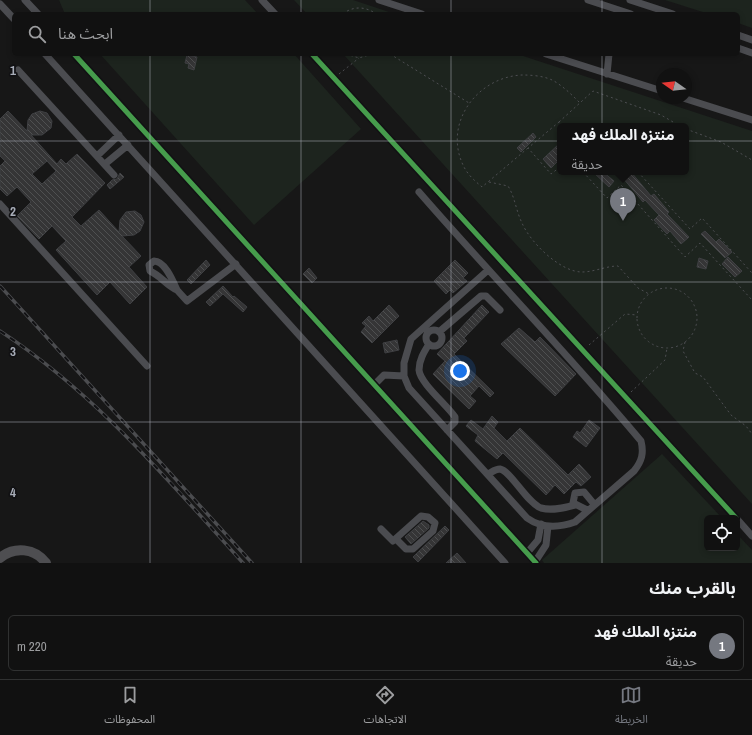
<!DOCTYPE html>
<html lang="ar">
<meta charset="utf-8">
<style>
:root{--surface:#111;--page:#1a1a1a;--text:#f1f3f6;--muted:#9c9d9f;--line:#303131;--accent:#757880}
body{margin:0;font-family:"Archivo Narrow","Noto Sans Arabic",sans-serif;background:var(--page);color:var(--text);direction:rtl}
.controls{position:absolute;right:12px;bottom:12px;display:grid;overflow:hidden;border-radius:6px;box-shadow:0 2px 6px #0003}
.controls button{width:36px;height:36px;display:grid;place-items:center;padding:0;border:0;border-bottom:1px solid var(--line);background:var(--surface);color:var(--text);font:20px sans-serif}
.compass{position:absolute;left:656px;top:68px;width:36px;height:36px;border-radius:50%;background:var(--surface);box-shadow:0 2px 6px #0003;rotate:284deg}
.you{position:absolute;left:460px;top:371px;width:14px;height:14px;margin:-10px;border:3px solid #fff;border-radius:50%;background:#1a73e8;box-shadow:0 0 0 6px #1a73e833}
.badge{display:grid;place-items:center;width:26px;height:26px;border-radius:50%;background:var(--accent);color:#fff;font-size:13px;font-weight:700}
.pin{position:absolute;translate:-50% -33px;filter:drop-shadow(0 1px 2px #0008)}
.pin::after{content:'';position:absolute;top:21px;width:14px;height:12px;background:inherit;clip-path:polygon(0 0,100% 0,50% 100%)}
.popup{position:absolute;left:557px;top:123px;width:132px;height:52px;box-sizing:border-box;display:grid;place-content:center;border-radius:6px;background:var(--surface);filter:drop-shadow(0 1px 3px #0005);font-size:13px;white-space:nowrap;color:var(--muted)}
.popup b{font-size:15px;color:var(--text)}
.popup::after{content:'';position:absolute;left:50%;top:100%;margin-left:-8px;border:8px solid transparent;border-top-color:var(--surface)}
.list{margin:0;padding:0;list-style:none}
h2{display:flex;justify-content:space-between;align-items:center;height:52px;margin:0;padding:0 16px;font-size:17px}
h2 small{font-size:13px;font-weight:400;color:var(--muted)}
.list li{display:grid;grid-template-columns:26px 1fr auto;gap:12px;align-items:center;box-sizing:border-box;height:56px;margin:0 8px 8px;padding:0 8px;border:1px solid var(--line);border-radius:6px}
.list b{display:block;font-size:15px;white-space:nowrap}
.list p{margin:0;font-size:13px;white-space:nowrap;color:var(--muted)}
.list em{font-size:13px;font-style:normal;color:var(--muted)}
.icon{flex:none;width:22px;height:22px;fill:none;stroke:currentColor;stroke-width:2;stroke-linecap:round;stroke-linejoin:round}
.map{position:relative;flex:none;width:752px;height:563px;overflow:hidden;direction:ltr}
.search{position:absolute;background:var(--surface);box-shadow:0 2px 6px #0003;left:12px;right:12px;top:12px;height:44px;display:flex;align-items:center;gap:10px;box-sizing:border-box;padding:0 14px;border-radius:6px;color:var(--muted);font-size:15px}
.sheet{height:116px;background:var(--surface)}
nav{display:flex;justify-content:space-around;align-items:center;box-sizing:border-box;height:56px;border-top:1px solid var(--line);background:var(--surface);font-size:11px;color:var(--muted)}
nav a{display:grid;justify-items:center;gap:2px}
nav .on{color:var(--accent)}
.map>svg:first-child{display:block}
.green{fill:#1d241e;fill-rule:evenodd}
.building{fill:url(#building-back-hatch);stroke:#3f4043;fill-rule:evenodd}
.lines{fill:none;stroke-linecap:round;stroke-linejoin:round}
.path{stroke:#4d4e52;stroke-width:1;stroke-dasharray:2 3;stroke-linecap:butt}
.minor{stroke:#4b4c50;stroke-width:7}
.highway{stroke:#4e4e51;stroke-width:10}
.rail-casing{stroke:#4b4c4f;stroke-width:3.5}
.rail{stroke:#111113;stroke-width:2;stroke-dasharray:6;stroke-linecap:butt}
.cycleway-casing{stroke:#111113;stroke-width:8}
.cycleway{stroke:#469c4c;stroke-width:5}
.grid{fill:none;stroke:#a8adb8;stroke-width:1;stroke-opacity:0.55}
.grid-label{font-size:13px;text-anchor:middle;font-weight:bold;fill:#a8adb8;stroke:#111113;stroke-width:3.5;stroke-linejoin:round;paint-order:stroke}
</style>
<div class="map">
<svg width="752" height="563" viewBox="0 0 752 563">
<defs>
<pattern id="building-back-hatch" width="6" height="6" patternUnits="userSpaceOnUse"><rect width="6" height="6" fill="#353536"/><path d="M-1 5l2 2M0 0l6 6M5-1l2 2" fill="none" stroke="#4f5051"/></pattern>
</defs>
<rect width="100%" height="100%" fill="#171717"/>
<!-- green -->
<path class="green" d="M 59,0 L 245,0 L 258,14 L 65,14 Z
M 294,0 L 353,0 L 395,14 L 307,14 Z
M 665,0 L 752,0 L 752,28 L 738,23 L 738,14 L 709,14 Z
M 100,54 L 294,54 L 361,129 L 254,225 Z
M 343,54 L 517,54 L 752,131 L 752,504 ZM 560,126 L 686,126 L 686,172 L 560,172 Z
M 662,454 L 722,518 L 707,518 L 707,548 L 737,548 L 737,534 L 752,550 L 752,563 L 544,563 L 542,560 Z"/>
<!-- building -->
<path class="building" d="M 187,55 L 197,57 L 194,70 L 188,68 L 189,64 L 185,63 Z
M 8,111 L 27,131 L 28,120 L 32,114 L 40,111 L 47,113 L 52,121 L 51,128 L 42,135 L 31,135 L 57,164 L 61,159 L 66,164 L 77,154 L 105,183 L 72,217 L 81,226 L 99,210 L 119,232 L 120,220 L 126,212 L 135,211 L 141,215 L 144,222 L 140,231 L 134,235 L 122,236 L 141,256 L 129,267 L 147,287 L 130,304 L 110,282 L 97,295 L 56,250 L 66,241 L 52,226 L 39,239 L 17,216 L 31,202 L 17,187 L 7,196 L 0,189 L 0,166 L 5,161 L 0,156 L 0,119 ZM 47,161 L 56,171 L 42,184 L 32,174 Z
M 533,133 L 536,137 L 521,152 L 517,148 Z
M 560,143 L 560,159 L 551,168 L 543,159 Z
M 593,172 L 603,172 L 614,181 L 609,187 Z
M 618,172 L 631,172 L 651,196 L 654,194 L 669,212 L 667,214 L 689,237 L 681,244 L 670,231 L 667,234 L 654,220 L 659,215 L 645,200 L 643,202 Z
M 120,173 L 124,177 L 110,189 L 107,185 L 112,180 L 117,179 Z
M 705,231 L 716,242 L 719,239 L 732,252 L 725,258 L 701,234 Z
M 728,257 L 742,271 L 735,277 L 722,264 Z
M 699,258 L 708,261 L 706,269 L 697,267 Z
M 206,260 L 210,265 L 191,284 L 187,280 Z
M 455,260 L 468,273 L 463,278 L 467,281 L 453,293 L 450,290 L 446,294 L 434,281 Z
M 309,268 L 317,278 L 312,283 L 303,274 Z
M 223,286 L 233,297 L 234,296 L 247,307 L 243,312 L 223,294 L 210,306 L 206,302 Z
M 389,305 L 399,316 L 372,343 L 361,332 L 366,326 L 362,323 L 369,316 L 373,321 Z
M 482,305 L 489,312 L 464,338 L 467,341 L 454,354 L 494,393 L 490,397 L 479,386 L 470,396 L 476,401 L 469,409 L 433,374 L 445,361 L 437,354 Z
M 519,328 L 535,342 L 540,337 L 576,374 L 555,396 L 501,344 Z
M 397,340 L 399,350 L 385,353 L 383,343 Z
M 492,416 L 498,422 L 494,428 L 507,441 L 520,428 L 568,475 L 579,464 L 591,477 L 581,486 L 576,482 L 564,494 L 555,485 L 546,495 L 503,453 L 497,459 L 475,441 L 478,435 L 466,426 L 471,420 L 483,429 Z
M 589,420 L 600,428 L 586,447 L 573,437 L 577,431 L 580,433 Z
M 423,521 L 429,525 L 429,528 L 411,544 L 405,537 Z
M 445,526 L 449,530 L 418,562 L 413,557 Z
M 457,553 L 466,563 L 446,563 Z"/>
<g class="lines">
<!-- path -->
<path class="path" d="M 343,14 C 352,6 366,6 376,14
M 346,54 L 359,58 L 372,54
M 390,54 L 469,103
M 339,74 L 359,58
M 559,122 L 593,91 L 661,115 L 680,126
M 686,129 L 721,142 L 752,160
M 528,148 L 482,187 C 475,181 468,175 464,167 C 442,124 477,77 522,75 C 532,75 545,76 554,81 C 564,87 572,95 580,103
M 560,167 L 551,174 L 528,148 L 559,122 L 562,126
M 583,172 L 607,198 L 621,185 L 685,257 L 700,243 L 752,300
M 606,172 L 609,175 L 612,172
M 638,172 L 690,229 L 702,218 L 752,273
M 489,182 L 508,186 C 515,197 516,211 522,223 C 530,242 560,272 582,272 C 594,272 606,266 618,266 L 638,288 L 649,294
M637 318a30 30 0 1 1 60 0a30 30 0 1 1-60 0Z
M 685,342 L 683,351 L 695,373 L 703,377 L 731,415 L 746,426 L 752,434
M 589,345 L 625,314 L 637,315
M 631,392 L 665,360 L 667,348"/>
<!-- minor -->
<path class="minor" d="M 25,0 L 38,14
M 262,0 L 275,14
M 379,0 L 422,14
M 588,0 L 631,14
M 630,0 L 673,14
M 0,4 L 14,19
M 738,35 L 752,40
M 738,48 L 752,53
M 45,54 L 505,563
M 74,54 L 536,563
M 312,54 L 736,518
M 546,54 L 662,91
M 18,70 L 114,175
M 607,74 L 609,54
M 683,98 L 752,120
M 97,156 L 119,135
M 105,164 L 128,145
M 419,192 C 492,276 570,356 641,441 C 644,453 642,461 634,471 L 575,522 C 558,528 541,528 527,518 L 409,388 L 404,376 L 404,363 L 411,339 L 487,271
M 0,204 L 147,366
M 154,261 C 165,261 173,281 177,290 C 166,285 161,276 150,271 L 149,265 Z
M 177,290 L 187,301 L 236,264
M426 338a8 8 0 1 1 16 0a8 8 0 1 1-16 0Z
M 439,332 L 481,296 L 486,296 L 500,310
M 429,344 C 424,352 419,360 419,370 C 420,383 447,405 455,417 L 455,422 L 447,430
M 374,385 L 384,375 L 404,376
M 488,474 C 492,472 495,469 500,469 C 511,471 527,503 541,508 C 552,511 564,508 575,505
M 587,510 L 573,503 L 575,493 L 584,492 L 594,504
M 737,519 L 752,536
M 381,529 L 393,541 L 421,516 L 428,517 L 435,523 L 433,531 L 413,549 L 406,549 L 397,540
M 527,553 L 538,540 L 541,524
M 535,562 L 546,545 L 548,526"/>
<!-- highway -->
<path class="highway" d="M 0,558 C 14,546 35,548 46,563"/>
<defs>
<path id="rail" d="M 0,286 L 252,563
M 0,331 C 96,394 167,479 243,563"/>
</defs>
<!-- rail casing -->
<use href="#rail" class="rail-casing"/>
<!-- rail -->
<use href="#rail" class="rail"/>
<defs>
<path id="cycleway" d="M 74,54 L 536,563
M 312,54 L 736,518"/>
</defs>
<!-- cycleway casing -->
<use href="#cycleway" class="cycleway-casing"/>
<!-- cycleway -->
<use href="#cycleway" class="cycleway"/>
</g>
<!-- grid -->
<path class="grid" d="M 150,0 L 150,14M 301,0 L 301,14M 451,0 L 451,14M 602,0 L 602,14M 150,54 L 150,563M 301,54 L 301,563M 451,54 L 451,563M 602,54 L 602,563M 0,141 L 752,141M 0,282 L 752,282M 0,422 L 752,422"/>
<g class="grid-label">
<text x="13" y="75">1</text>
<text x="13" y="216">2</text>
<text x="13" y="356">3</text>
<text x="13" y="497">4</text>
</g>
</svg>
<div class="controls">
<button><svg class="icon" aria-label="locate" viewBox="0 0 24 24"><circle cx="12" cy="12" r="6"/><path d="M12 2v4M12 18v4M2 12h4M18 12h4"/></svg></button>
</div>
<svg class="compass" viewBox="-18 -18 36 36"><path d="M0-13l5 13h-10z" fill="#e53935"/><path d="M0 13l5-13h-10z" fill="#9c9d9f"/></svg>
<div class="you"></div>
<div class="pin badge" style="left:623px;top:221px">1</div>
<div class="popup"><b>منتزه الملك فهد</b>حديقة</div>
<div class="search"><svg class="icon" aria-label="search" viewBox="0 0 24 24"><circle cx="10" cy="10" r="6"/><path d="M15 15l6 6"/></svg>ابحث هنا</div>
</div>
<section class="sheet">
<h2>بالقرب منك<small></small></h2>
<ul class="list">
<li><span class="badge">1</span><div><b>منتزه الملك فهد</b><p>حديقة</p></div><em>220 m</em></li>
</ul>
</section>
<nav>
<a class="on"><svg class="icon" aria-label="map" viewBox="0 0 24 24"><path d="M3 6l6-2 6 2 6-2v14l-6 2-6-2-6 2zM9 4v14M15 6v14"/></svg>الخريطة</a>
<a><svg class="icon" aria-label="directions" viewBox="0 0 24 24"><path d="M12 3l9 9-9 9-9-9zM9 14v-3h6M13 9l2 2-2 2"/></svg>الاتجاهات</a>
<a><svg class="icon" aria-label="saved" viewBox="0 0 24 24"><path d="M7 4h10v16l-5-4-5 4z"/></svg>المحفوظات</a>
</nav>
